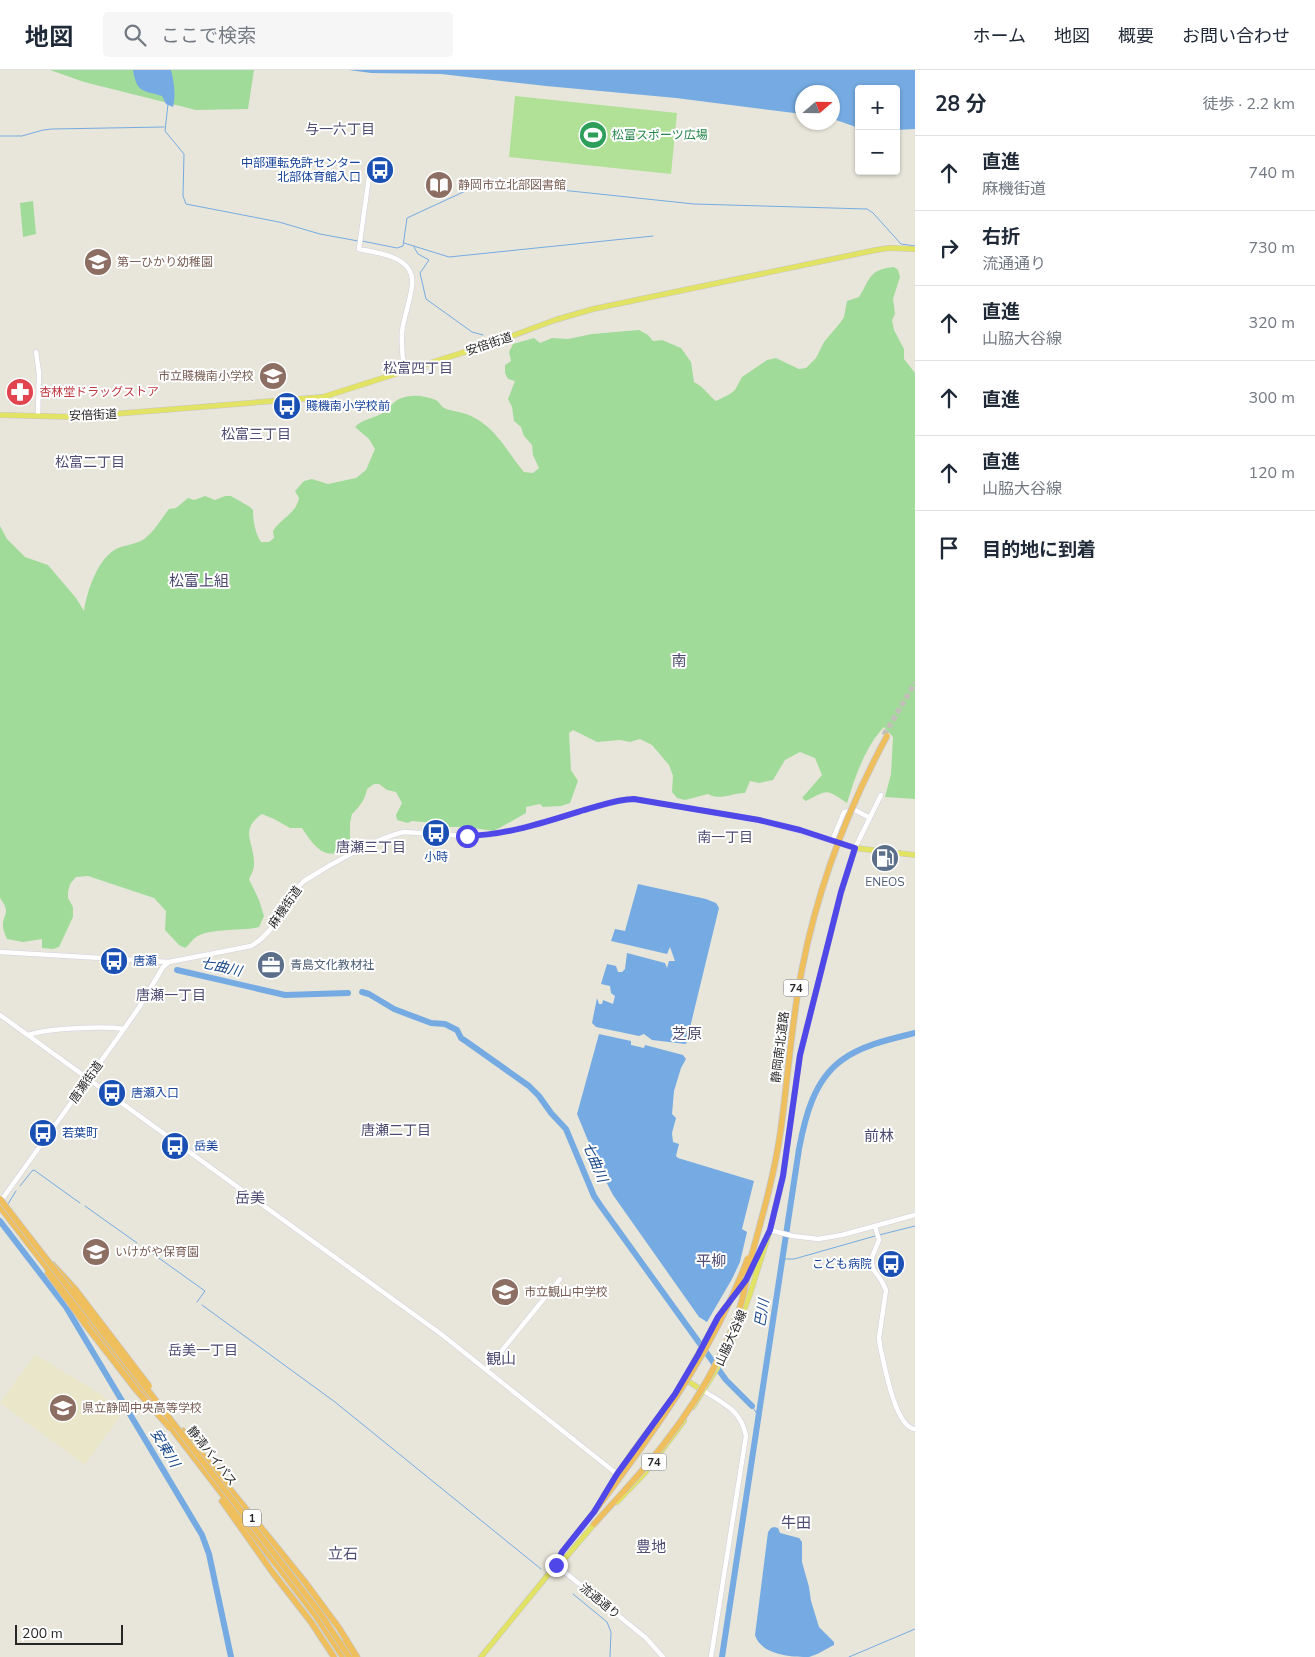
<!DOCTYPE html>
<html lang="ja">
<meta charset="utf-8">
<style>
:root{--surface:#fff;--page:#f6f6f7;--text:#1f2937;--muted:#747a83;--line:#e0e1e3}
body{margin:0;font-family:"Nunito Sans","Noto Sans JP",sans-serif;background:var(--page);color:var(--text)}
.controls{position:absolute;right:15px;top:15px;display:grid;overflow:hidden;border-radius:5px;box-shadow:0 1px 4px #0004}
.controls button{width:45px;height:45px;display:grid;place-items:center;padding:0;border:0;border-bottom:1px solid var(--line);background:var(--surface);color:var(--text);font:25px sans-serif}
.compass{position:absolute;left:795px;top:15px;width:45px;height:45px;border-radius:50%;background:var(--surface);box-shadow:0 1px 4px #0004;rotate:70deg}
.scale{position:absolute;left:15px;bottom:12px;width:108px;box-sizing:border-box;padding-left:5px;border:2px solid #272727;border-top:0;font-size:14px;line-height:18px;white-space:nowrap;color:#272727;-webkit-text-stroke:4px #fff;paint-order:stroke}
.stop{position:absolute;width:15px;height:15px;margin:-11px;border:4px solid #4f47e8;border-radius:50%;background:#fff}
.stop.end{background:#4f47e8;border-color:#fff;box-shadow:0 1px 5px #0008}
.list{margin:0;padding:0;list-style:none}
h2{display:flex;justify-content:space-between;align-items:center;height:65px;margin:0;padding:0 20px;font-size:21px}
h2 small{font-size:16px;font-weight:400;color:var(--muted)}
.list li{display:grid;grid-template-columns:32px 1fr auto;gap:15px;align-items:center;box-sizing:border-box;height:75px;padding:0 20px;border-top:1px solid var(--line)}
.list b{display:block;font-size:19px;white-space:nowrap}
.list p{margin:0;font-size:16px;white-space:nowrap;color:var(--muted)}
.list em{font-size:16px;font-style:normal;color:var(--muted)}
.icon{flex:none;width:28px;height:28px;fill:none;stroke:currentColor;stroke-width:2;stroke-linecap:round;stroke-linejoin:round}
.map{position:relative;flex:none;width:915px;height:1587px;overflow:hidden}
header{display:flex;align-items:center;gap:30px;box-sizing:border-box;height:70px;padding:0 25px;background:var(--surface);border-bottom:1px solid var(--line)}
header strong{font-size:24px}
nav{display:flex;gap:28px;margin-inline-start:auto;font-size:18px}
.search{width:350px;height:45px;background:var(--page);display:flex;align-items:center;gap:12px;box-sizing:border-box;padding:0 18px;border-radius:5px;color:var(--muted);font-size:19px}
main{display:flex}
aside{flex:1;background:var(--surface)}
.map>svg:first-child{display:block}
.education{fill:#e9e6ca}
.green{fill:#a1db9a}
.pitch{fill:#b0e197}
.water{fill:#75abe2}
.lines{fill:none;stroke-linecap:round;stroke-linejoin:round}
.stream{stroke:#75abe2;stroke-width:1}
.river{stroke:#75abe2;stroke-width:6}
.highway-tunnel{stroke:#c1c0b6;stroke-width:5.5;stroke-dasharray:5.5 3;stroke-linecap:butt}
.secondary-casing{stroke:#d0cfdf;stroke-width:5.5}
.primary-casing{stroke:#c7c7c7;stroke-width:6}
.highway-casing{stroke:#c7c7c7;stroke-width:7}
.secondary{stroke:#fff;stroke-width:4.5}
.primary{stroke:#e2e364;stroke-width:5}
.highway{stroke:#efbf5e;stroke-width:5.5}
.highway-bridge-casing{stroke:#c7c7c7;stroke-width:7;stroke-linecap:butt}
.highway-bridge{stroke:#efbf5e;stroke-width:5.5}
.route{stroke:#4f47e8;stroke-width:6}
.labels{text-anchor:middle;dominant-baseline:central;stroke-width:4;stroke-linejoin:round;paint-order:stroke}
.shield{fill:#fff;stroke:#686868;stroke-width:1}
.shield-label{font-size:11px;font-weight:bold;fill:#272727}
.leisure-label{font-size:12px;fill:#27864d;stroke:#fff;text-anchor:start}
.transit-label{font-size:12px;fill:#164399;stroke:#fff;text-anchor:start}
.education-label{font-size:12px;fill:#785e54;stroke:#fff;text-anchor:start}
.street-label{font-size:12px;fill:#272727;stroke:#fff}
.health-label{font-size:12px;fill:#be3a42;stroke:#fff;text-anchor:start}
.service-label{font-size:12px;fill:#4e5e75;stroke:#fff}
.neighbourhood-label{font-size:14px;fill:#4e4c73;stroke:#fff}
.water-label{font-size:14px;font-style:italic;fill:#194889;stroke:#fff}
.quarter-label{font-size:15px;fill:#4e4c73;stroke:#fff}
</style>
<header>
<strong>地図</strong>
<div class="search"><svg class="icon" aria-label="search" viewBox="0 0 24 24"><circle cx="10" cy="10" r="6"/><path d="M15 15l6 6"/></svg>ここで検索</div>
<nav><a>ホーム</a><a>地図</a><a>概要</a><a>お問い合わせ</a></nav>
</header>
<main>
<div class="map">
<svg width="915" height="1587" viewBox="0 0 915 1587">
<rect width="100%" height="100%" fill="#e8e6da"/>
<!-- education -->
<path class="education" d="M 35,1284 L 91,1318 L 118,1336 L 120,1340 L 121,1345 L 85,1395 L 0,1333 Z"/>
<!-- green -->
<path class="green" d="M 50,0 L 254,0 L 248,39 L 196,40 L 84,12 Z
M 33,131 L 36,164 L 23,167 L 20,133 Z
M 894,197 L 898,200 L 900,207 L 893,229 L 895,244 L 892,250 L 894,260 L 904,279 L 904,289 L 915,303 L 915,729 L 885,727 L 891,704 L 893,667 L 884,657 C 865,677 855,707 847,733 C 826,719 829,719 806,731 L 802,728 L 822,705 L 815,688 L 800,682 L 785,690 L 773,710 L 759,713 L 750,711 L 745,723 C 732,723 719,731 708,724 L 685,730 L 677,728 L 672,722 L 673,706 L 669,695 L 652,675 L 640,669 L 630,672 L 620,670 L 597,672 L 573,660 L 569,663 L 571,700 L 578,711 L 570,733 L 561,736 L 543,737 L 540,734 L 526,737 L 526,743 L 494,761 L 466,757 L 446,757 L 433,755 L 424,752 L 412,751 L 408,753 L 397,750 L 396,745 L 402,733 L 396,722 L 387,720 L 379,714 L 374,714 L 367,719 C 366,728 359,738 352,744 L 350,753 L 350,775 C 328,795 314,777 302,758 L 290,758 L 274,749 L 262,744 C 238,761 255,772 254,795 C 254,800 251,805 249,809 L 259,830 L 264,846 L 259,857 C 243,861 208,858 196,867 C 192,870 189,875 185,878 L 179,875 L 165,860 L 166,841 L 154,828 L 88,806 L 76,807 L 70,814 L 68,822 L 68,828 L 73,837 L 73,847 L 59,877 L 53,879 L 42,878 L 42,869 L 23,872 L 7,869 C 6,866 3,860 3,857 C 2,844 12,844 0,828 L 0,456 L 7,469 L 25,487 L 48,495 L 76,528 L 84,541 C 87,521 98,487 118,478 C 126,475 137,474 144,469 C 154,462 161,449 169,439 L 176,438 L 188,428 L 194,430 L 205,426 L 215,430 L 225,426 L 231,426 L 250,437 L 253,440 C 253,451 255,463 261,472 L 269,472 L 274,468 L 273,461 C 281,448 296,444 299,428 L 295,421 L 304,411 L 312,409 L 328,414 L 356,408 L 366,400 L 375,379 L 369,369 L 355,357 C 363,349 371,349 381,344 C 389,340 393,330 402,328 C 413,324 425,326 436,330 C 439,332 441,336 444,338 C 449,341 465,342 473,347 C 498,360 507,382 524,402 L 533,403 L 539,398 L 533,385 L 532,375 L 524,366 L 521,357 L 514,351 L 512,337 L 508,329 L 515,311 L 508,309 L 505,303 L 505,295 L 511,291 L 509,282 L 513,274 L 534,268 L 540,273 L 552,268 L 568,269 L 592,264 L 639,260 L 648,265 L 653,271 L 662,270 L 681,278 L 691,292 L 694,312 C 705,318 707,324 716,331 L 730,324 L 735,320 L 742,307 L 767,290 L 776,288 L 799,299 L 806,298 L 816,288 L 824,272 L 840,253 L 844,247 L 847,231 L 859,227 C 871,208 868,200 894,197 Z"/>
<!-- pitch -->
<path class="pitch" d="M 515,26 L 677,43 L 671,104 L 509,87 Z"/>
<!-- water -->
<path class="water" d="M 133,0 L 171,0 C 174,11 176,26 173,37 L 166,34 L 162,26 C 142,20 137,23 133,0 Z
M 349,0 L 915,0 L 915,59 L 896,60 L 896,19 L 859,19 L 859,58 L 833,49 L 832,22 L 802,22 L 802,44 L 676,28 L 546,16 L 441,4 L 371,3 Z
M 638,814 L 706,829 L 716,833 L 719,838 L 686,974 L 652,970 L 644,964 L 639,966 L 596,957 L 592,953 L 597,928 L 599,934 L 602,934 L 603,930 L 613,934 L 615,926 L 611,923 L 610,916 L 601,914 L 607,894 L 616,896 L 618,902 L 622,902 L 625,899 L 627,883 L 665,893 L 667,898 L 669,891 L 675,891 L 670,877 L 667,884 L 611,871 L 615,859 L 625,861 Z
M 599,964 L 631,971 L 631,975 L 644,978 L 645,975 L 683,985 L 686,989 L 681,998 L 674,1021 L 672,1044 L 676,1048 L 672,1063 L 673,1072 L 679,1074 L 676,1086 L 678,1088 L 754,1111 L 742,1159 L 747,1162 L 740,1192 L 732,1209 L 707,1252 L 699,1247 L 613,1125 L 601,1102 L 577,1044 Z
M 774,1457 L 778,1458 L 780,1463 L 799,1468 L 802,1472 L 802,1492 L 809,1517 L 811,1531 L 819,1557 L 834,1572 L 834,1575 C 826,1579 817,1585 809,1587 C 791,1587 761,1585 755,1565 L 768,1462 L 771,1458 Z"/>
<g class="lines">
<!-- stream -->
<path class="stream" d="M 168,34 L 165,61 L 184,84 L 183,126 L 186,134 L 279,152 L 320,164 L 358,171
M 0,66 L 22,66 L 43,60 L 52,59 L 164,57
M 362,171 L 397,178 L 403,176 L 407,148 L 485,112 L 694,134 L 867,139 L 873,143 L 901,174 L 915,176
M 404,173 L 449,187 L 653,166
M 414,177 L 418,184 L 429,190 L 420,203 L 426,229 L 472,262 L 483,265
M 20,1116 L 32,1101 L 34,1100 L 80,1133
M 8,1134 L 16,1121
M 85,1136 L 137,1173
M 879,1165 L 915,1156
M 142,1176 L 205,1221 L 197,1232
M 782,1189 L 794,1189 L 875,1166
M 202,1235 L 335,1332 L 541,1499
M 752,1336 L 757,1344 L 758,1351
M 573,1524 L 607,1552 L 611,1562 L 610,1587
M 849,1587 L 915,1559"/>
<!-- river -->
<path class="river" d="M 177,900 L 285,925 L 348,923
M 362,922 L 369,924 L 394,939 L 431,953 L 445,954 L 457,960 L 461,968 L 467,972 L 529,1016 L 539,1026 L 551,1043 L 566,1059 L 594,1126 L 600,1135 L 726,1310 L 752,1336
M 0,1151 L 66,1237 L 202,1465 L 209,1484 L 231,1587
M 722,1587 L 799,1079 C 805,1047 814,1010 842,990 C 862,975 891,969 915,963"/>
<!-- highway-tunnel -->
<path class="highway-tunnel" d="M 884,665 L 915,613"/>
<defs>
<path id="secondary" d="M 371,92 L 359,179 C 380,183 416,187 412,216 C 410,232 404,246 402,262 C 401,275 403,287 404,300
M 36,282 L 39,303 L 38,345
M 832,771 L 844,742 L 855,740 L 870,748
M 0,882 L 169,892 L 251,876 C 273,864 286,835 300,815 L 304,811 C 329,795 376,768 404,762 L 467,766 L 490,765 L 533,755 L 617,731 L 634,729 L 759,750 L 800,761 L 855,778 L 881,725
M 0,945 L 441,1264 L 617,1404
M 28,965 C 49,958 102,956 124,959
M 0,1132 L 124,959 L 140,936 L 163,897 L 168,893
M 875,1156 L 879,1170 L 872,1187 L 872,1194 L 873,1199 L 881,1210 L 886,1220 L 879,1268 L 880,1276 C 884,1293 895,1358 915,1359
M 770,1160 L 793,1166 L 818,1169 L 842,1165 L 915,1145
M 486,1300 L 560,1209
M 704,1321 C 725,1335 741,1340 746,1366 L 711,1587
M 556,1495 L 646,1568 L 663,1587"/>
<path id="primary" d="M 0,345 L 76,347 L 323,327 L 493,273 L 555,250 L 593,239 L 876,180 L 889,178 L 915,179
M 733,1227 L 747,1210 L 763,1176
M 686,1306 L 718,1247 L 725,1237
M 685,1309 L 703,1321
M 693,1337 L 729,1279 L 750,1224 L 770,1160 L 783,1106 L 800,985 L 841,823 L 855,778 L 915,785
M 604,1425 L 633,1381 L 674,1326
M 617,1432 L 645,1403 L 684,1351
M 557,1493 L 562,1482 L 596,1439
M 481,1587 L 547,1506 L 567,1486 L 596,1452"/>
<path id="highway" d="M 0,1137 L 154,1336
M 53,1195 L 75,1219
M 48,1203 L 85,1254
M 169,1355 L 316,1546 L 343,1587
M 183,1361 L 305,1512 L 339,1558 L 357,1587
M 222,1431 L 273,1503 L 311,1552 L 334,1587
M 594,1442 L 615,1414
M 594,1454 L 624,1421
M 344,1573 L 352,1587"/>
</defs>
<!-- secondary casing -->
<use href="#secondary" class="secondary-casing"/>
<!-- primary casing -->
<use href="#primary" class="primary-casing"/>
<!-- highway casing -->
<use href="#highway" class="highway-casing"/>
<!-- secondary -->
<use href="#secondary" class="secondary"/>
<!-- primary -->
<use href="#primary" class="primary"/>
<!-- highway -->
<use href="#highway" class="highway"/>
<defs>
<path id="highway-bridge" d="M 0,1129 L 320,1543 L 349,1587
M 75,1219 L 149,1316
M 85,1254 L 137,1321 L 170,1358
M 615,1414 C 667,1343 717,1272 748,1188
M 624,1421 C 671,1370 715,1310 738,1243 C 745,1224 747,1204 752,1184 C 763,1144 774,1105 780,1065 C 788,1010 791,954 802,899 C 818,817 847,740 887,666"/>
</defs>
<!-- highway-bridge casing -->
<use href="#highway-bridge" class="highway-bridge-casing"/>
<!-- highway-bridge -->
<use href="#highway-bridge" class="highway-bridge"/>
</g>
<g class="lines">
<!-- route -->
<path class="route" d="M 467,766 C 507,765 546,752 584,740 C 600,736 617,729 634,729 L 759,750 L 800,760 L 855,778 L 841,822 L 800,985 L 783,1106 L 770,1160 L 746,1210 L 718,1247 L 698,1285 L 675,1324 L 617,1404 L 594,1442 L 562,1482 L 556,1495"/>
</g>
<!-- icons -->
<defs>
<symbol id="stadium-disc" viewBox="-11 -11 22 22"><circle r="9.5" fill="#2e9e5b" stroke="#fff"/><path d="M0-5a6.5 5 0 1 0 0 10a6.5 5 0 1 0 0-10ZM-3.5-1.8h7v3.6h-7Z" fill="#fff"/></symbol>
<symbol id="bus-disc" viewBox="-11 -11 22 22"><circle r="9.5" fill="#1a4fb4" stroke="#fff"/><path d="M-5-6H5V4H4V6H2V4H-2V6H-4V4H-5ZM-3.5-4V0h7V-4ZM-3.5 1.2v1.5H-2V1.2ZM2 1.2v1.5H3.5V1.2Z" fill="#fff"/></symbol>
<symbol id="library-disc" viewBox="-11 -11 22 22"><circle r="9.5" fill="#8d6e63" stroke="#fff"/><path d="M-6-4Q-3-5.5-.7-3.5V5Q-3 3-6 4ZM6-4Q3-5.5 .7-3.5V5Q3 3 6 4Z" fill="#fff"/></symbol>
<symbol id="school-disc" viewBox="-11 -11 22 22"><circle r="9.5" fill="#8d6e63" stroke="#fff"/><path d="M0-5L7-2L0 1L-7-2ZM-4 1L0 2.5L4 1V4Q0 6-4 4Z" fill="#fff"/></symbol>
<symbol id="pharmacy-disc" viewBox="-11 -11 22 22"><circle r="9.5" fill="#e0444e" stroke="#fff"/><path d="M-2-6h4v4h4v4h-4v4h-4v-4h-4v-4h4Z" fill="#fff"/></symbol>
<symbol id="fuel-disc" viewBox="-11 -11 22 22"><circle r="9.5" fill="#5c6f8a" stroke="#fff"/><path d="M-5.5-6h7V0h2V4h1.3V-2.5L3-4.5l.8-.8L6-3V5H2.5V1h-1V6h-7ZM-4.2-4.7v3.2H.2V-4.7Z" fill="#fff"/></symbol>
<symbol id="office-disc" viewBox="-11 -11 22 22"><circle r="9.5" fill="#5c6f8a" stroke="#fff"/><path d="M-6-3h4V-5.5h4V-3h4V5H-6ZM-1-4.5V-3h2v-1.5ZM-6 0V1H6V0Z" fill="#fff"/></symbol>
</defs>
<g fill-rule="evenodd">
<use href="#stadium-disc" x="577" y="49" width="32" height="32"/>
<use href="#bus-disc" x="364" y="84" width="32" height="32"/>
<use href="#library-disc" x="423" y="99" width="32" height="32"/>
<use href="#school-disc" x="82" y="176" width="32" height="32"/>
<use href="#school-disc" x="257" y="290" width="32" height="32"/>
<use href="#pharmacy-disc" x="4" y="306" width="32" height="32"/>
<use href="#bus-disc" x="271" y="320" width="32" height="32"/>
<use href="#bus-disc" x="420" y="747" width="32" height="32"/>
<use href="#fuel-disc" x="869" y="772" width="32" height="32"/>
<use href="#bus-disc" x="98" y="875" width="32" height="32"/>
<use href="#office-disc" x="255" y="879" width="32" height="32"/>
<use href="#bus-disc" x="96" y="1007" width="32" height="32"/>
<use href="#bus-disc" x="27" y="1047" width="32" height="32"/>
<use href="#bus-disc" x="159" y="1060" width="32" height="32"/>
<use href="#school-disc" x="80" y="1166" width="32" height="32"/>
<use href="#bus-disc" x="875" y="1178" width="32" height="32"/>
<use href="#school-disc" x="489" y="1206" width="32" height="32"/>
<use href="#school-disc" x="47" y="1322" width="32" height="32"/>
</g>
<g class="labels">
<!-- shield labels -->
<g class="shield">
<rect x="783.5" y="909.5" width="25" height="17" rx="4"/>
<rect x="641.5" y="1383.5" width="25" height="17" rx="4"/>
<rect x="243" y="1439.5" width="18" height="17" rx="4"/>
</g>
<g class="shield-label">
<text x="796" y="918">74</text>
<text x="654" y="1392">74</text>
<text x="252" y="1448">1</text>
</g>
<!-- leisure labels -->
<g class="leisure-label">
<text x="612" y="65">松富スポーツ広場</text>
</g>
<!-- transit labels -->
<g class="transit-label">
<text x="361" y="93" text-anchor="end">中部運転免許センター<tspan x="361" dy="14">北部体育館入口</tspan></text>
<text x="306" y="336">賤機南小学校前</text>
<text x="436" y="787" text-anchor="middle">小時</text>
<text x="133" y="891">唐瀬</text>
<text x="131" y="1023">唐瀬入口</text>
<text x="62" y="1063">若葉町</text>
<text x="194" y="1076">岳美</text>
<text x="872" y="1194" text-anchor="end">こども病院</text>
</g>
<!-- education labels -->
<g class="education-label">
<text x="458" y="115">静岡市立北部図書館</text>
<text x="117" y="192">第一ひかり幼稚園</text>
<text x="254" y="306" text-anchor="end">市立賤機南小学校</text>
<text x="115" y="1182">いけがや保育園</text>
<text x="524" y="1222">市立観山中学校</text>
<text x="82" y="1338">県立静岡中央高等学校</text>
</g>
<!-- street labels -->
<g class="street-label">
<text transform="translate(489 274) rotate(-18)">安倍街道</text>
<text transform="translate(93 345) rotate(-2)">安倍街道</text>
<text transform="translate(285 837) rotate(-55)">麻機街道</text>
<text transform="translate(780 977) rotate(-83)">静岡南北道路</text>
<text transform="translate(86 1012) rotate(-55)">唐瀬街道</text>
<text transform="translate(731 1268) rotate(-66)">山脇大谷線</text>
<text transform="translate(212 1386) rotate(52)">静清バイパス</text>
<text transform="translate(600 1531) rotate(39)">流通通り</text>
</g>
<!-- health labels -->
<g class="health-label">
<text x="39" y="322">杏林堂ドラッグストア</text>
</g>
<!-- service labels -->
<g class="service-label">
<text x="885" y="812">ENEOS</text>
<text x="290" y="895" text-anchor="start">青島文化教材社</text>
</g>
<!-- neighbourhood labels -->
<g class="neighbourhood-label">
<text x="340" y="59">与一六丁目</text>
<text x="418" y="298">松富四丁目</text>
<text x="256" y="364">松富三丁目</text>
<text x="90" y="392">松富二丁目</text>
<text x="725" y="767">南一丁目</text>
<text x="371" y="777">唐瀬三丁目</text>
<text x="171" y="925">唐瀬一丁目</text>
<text x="396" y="1060">唐瀬二丁目</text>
<text x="203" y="1280">岳美一丁目</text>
</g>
<!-- water labels -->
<g class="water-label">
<text transform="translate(221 897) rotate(13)">七曲川</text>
<text transform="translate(595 1092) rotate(67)">七曲川</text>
<text transform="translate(762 1243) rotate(-81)">巴川</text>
<text transform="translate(165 1378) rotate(59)">安東川</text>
</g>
<!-- quarter labels -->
<g class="quarter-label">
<text x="199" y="511">松富上組</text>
<text x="679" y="591">南</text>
<text x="687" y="964">芝原</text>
<text x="879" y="1066">前林</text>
<text x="250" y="1128">岳美</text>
<text x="711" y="1191">平柳</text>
<text x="501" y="1289">観山</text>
<text x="796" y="1453">牛田</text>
<text x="651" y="1477">豊地</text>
<text x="343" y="1484">立石</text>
</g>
</g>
</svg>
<div class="controls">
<button>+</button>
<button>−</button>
</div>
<svg class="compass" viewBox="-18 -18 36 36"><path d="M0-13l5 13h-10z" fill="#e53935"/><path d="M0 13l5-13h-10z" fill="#747a83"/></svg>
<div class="scale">200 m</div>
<div class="stop" style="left:467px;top:766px"></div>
<div class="stop end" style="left:556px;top:1495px"></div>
</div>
<aside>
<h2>28 分<small>徒歩 · 2.2 km</small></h2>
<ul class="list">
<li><svg class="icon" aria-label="ahead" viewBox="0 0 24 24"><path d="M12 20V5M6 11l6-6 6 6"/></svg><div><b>直進</b><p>麻機街道</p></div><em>740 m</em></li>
<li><svg class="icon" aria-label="right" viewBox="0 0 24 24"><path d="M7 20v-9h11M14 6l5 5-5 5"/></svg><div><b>右折</b><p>流通通り</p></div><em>730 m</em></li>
<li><svg class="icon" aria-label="ahead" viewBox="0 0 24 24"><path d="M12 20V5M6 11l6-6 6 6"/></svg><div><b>直進</b><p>山脇大谷線</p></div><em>320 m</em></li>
<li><svg class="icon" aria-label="ahead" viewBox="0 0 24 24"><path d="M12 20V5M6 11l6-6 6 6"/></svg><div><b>直進</b></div><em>300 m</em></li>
<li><svg class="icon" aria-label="ahead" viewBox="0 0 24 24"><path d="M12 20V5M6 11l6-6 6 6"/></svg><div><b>直進</b><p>山脇大谷線</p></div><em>120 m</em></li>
<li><svg class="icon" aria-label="arrive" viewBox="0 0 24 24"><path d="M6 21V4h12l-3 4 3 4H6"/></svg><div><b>目的地に到着</b></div></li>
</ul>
</aside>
</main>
